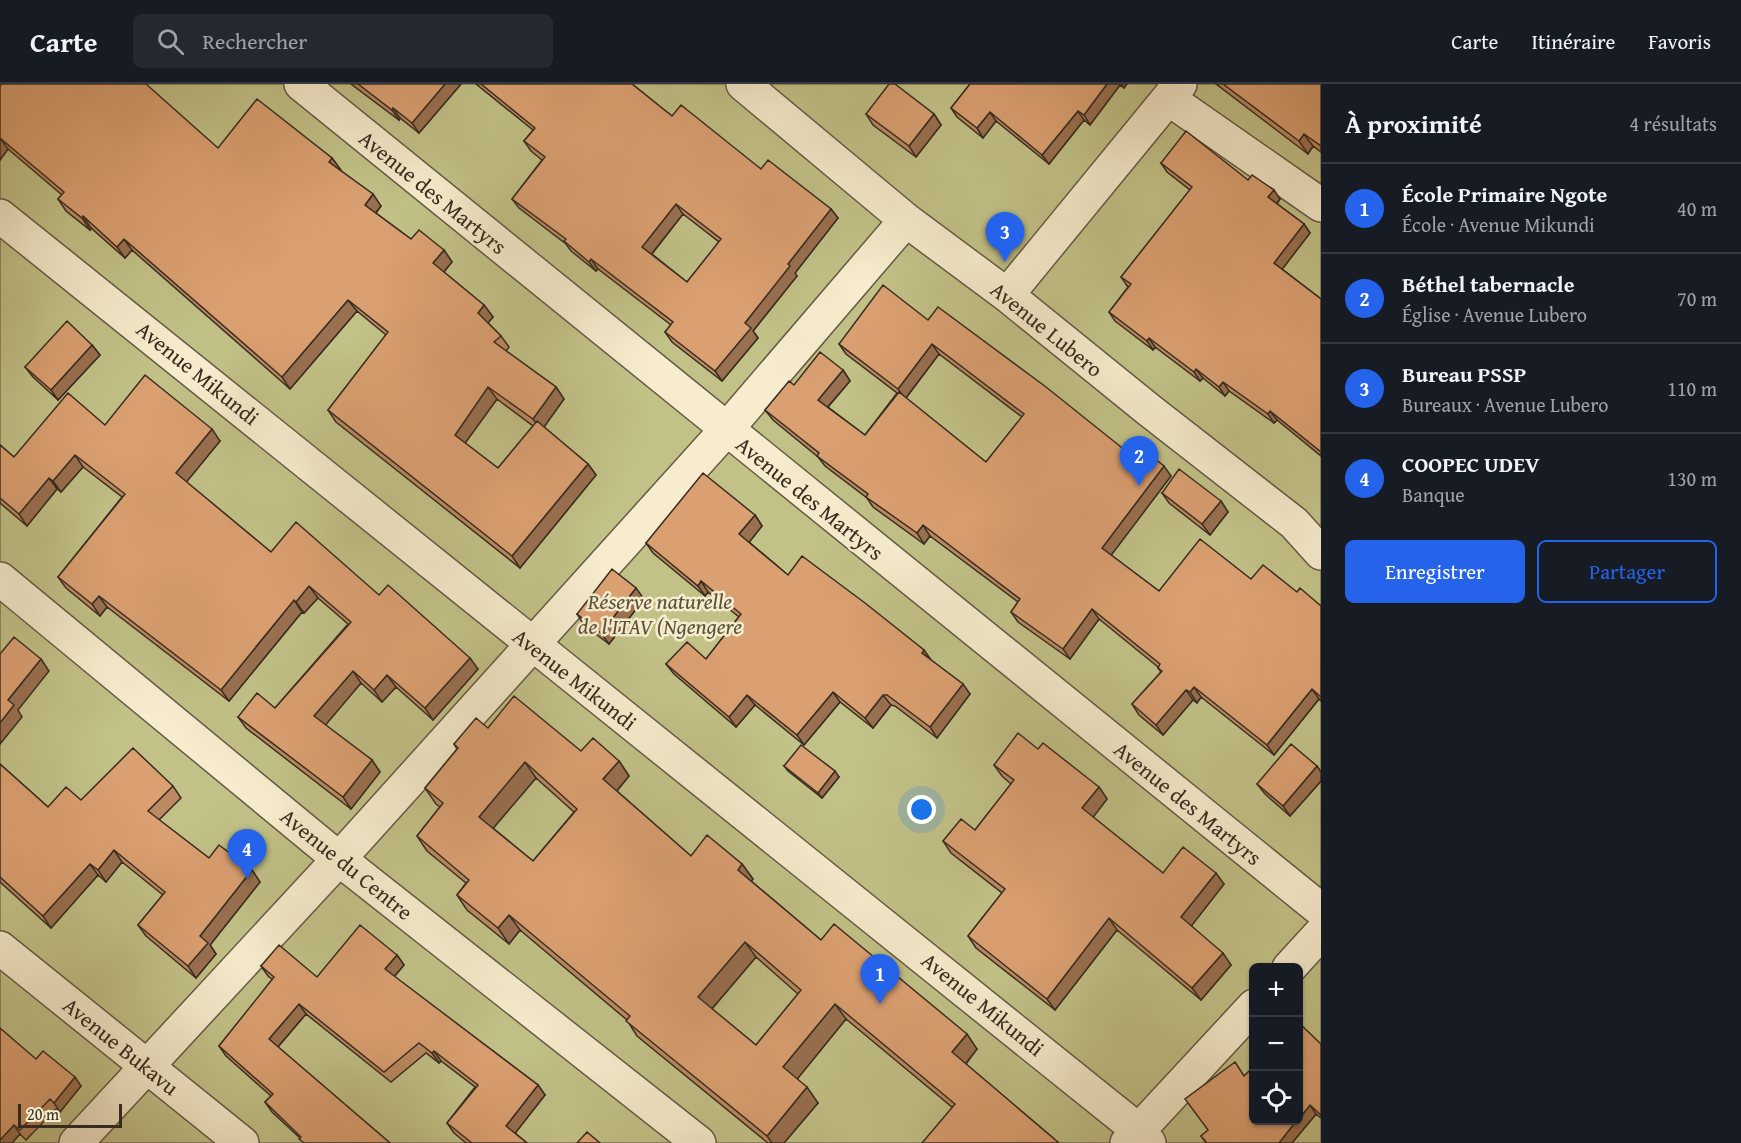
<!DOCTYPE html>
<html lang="fr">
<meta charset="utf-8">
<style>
:root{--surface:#171b24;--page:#242831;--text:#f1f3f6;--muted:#9ea1a6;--line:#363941;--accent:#2563eb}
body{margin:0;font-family:"Gentium Book Plus",serif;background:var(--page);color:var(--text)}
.controls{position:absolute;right:18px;bottom:18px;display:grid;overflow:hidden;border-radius:9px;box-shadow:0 2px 4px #0004}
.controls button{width:54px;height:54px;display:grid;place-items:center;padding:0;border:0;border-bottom:2px solid var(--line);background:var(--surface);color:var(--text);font:30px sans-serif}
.scale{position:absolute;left:18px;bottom:15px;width:104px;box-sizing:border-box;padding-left:6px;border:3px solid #382c20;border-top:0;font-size:16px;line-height:21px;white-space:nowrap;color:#382c20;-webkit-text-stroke:4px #f7edce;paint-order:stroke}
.you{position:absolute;left:922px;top:726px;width:21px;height:21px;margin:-15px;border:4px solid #fff;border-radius:50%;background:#1a73e8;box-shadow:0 0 0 9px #1a73e833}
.badge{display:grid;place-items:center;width:39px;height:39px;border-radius:50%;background:var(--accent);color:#fff;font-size:20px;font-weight:700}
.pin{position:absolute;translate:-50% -50px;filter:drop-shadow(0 2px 3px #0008)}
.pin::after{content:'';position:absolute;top:32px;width:21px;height:18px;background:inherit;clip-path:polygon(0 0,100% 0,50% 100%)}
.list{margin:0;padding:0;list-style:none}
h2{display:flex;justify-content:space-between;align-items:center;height:78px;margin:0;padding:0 24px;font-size:26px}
h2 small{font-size:20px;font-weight:400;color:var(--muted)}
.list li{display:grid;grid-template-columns:39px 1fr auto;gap:18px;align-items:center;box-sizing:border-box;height:90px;padding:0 24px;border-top:2px solid var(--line)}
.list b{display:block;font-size:22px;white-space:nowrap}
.list p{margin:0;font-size:20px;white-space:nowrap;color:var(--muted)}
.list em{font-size:20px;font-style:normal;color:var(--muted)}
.actions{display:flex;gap:12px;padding:18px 24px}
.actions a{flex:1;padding:14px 0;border:2px solid var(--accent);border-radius:9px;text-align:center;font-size:21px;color:var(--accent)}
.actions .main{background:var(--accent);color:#fff}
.icon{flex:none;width:33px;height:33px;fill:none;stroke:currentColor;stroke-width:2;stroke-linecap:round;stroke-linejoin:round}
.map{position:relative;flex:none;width:1321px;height:1059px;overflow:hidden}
header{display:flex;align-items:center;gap:36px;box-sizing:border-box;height:84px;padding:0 30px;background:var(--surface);border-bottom:2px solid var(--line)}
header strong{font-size:28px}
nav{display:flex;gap:33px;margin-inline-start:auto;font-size:21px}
.search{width:420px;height:54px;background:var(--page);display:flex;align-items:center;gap:15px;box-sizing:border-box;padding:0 21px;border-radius:9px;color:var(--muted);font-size:22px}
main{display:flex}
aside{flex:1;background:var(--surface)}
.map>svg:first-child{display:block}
.park{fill:#c2c288;stroke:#7d7754;stroke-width:1.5;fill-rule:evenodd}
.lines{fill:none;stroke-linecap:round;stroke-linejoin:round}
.street-casing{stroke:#665a45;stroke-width:36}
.street{stroke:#f7edce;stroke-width:33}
.wall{fill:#bc8a62;stroke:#382c20;stroke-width:1.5;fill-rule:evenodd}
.shaded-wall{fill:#997050;stroke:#382c20;stroke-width:1.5}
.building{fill:#dba072;stroke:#382c20;stroke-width:1.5;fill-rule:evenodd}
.labels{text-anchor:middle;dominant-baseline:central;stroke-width:5;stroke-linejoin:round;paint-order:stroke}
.street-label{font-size:22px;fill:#382c20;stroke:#f7edce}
.park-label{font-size:22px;font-style:italic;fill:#5a523a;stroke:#f7edce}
</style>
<header>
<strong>Carte</strong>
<div class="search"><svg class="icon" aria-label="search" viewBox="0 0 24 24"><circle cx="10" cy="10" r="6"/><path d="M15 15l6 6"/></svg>Rechercher</div>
<nav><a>Carte</a><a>Itinéraire</a><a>Favoris</a></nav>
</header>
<main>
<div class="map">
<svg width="1321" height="1059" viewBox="0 0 1321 1059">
<rect width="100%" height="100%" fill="#f2e4b4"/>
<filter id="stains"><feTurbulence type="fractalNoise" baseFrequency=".00333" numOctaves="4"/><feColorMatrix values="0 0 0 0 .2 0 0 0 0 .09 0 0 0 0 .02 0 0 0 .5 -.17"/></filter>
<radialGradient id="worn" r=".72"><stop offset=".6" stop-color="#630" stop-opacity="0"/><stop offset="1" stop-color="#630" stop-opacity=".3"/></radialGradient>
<!-- park -->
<path class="park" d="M 0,0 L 1321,0 L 1321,1059 L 0,1059 ZM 1254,884 L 1298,884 L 1298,1036 L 1254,1036 Z"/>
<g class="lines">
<defs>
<path id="street" d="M 301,0 L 1321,826
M 743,0 L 906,136 L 1007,211 L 1149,326 L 1294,439 L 1321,469
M 1169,15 L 1321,121
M 0,132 L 1138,1046 L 1149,1059
M 1007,211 L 1180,0
M 0,495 L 339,775 L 699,1059
M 0,864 L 242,1059
M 1289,884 L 1321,849
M 76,1059 L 339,775 L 726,346 L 906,136
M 1127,1059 L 1254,922"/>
</defs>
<!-- street casing -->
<use href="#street" class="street-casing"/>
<!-- street -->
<use href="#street" class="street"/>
</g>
<!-- wall -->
<path class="wall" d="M 351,0 L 461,0 L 419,49 L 400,34 L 399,36 Z
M 476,0 L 632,0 L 672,32 L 761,85 L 831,125 L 838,134 L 795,189 L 797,192 L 753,247 L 758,254 L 722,297 L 672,258 L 665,248 L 671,241 L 598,185 L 596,187 L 571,167 L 566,160 L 519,124 L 512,115 L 542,76 L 531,67 L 524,57 L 533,46 ZM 683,130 L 719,158 L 687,198 L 652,170 Z
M 970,0 L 1127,0 L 1124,4 L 1120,1 L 1090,41 L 1084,36 L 1049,80 L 996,37 L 983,54 L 957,33 L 951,24 Z
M 1216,0 L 1321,0 L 1321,68 L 1313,62 L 1308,70 Z
M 0,2 L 218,64 L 332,74 L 340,86 L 381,122 L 376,129 L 411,155 L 444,166 L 452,178 L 444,188 L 484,221 L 493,233 L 488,239 L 501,252 L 509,263 L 506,267 L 556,303 L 564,315 L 544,343 L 588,380 L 596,391 L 520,484 L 336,338 L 328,326 L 386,251 L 357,227 L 290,305 L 132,166 L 125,174 L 91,144 L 90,146 L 66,127 L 58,115 L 62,111 L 8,65 L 0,76 ZM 497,315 L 533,342 L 498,384 L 465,359 Z
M 866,30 L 934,30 L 941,41 L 916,73 L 873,41 Z
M 1161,79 L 1248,96 L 1280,115 L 1277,120 L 1304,140 L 1310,149 L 1282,185 L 1321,215 L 1321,372 L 1277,336 L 1274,339 L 1229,307 L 1225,312 L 1203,294 L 1200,297 L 1155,263 L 1153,266 L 1115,237 L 1109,228 L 1128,203 L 1121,193 L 1190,106 L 1167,88 Z
M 928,236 L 1126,367 L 1171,392 L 1111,471 L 1159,507 L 1251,495 L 1297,508 L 1321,522 L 1321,617 L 1319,615 L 1274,671 L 1201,613 L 1197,619 L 1193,616 L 1163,651 L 1139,631 L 1132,620 L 1161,588 L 1158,584 L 1158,583 L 1099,535 L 1070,575 L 1018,538 L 1011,528 L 1018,518 L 930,452 L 924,460 L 873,423 L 867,414 L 825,382 L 818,373 L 773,336 L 765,326 L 794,301 L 843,286 L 850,297 L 828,323 L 865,351 L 897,309 L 846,270 L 839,260 ZM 939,270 L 1022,333 L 986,378 L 906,314 Z
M 92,261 L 100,271 L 58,316 L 33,293 L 25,283 Z
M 105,341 L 220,357 L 186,398 L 271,468 L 379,511 L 478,585 L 433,636 L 396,603 L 382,618 L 361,599 L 325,641 L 372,676 L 380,688 L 351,725 L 246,644 L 238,633 L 275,624 L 348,540 L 318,514 L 304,529 L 302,528 L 229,617 L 107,523 L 100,532 L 66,504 L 58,493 L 122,413 L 83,383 L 61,408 L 57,405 L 27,442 L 0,419 L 0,361 L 14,373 Z
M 1162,409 L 1221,417 L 1228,428 L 1210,451 L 1169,419 Z
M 755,431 L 762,442 L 749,458 L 788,491 L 924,566 L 930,575 L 970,610 L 937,654 L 895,622 L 891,621 L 873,644 L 840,618 L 804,661 L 755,621 L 736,643 L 674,590 L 666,580 L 706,575 L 739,533 L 708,508 L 705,512 L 653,469 L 646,459 Z
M 644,515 L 609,560 L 584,541 L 577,530 Z
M 488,644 L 619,677 L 629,692 L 617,707 L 691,772 L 742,780 L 753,795 L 751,797 L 821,856 L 977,965 L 966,980 L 1059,1059 L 952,1023 L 846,935 L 797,995 L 818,1019 L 784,1059 L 768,1059 L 637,952 L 627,936 L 520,846 L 509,860 L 467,826 L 457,811 L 466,799 L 427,767 L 417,752 L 440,723 L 436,720 L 425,704 L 457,665 L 454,660 ZM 536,694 L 574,728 L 533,777 L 493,744 ZM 756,873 L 798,910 L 756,961 L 712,925 Z
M 1038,665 L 1099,703 L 1107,715 L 1093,733 L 1163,789 L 1224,800 L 1191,842 L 1231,881 L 1201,916 L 1117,846 L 1055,926 L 976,864 L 968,852 L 1002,809 L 951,769 L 943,757 L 975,746 L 1011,700 L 1002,692 L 994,681 Z
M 0,680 L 48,723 L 81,716 L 173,702 L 181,714 L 159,736 L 209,774 L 252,786 L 260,798 L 210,861 L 216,870 L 196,894 L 146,852 L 138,841 L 163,811 L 122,778 L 106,798 L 98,791 L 51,844 L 0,798 Z
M 784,682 L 839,693 L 822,714 L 788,687 Z
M 1317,682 L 1321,688 L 1321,697 L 1290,732 L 1265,710 L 1257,700 Z
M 397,871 L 404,881 L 394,893 L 538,1001 L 545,1011 L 515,1049 L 527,1059 L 466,1059 L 454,1049 L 447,1039 L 475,1003 L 441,977 L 439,979 L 426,969 L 391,998 L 306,930 L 278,963 L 390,1059 L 300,1054 L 272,1028 L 265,1018 L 271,1012 L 226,972 L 219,962 L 273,896 L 268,892 L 261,882 L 317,893 Z
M 1321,960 L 1321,1034 L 1316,1030 L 1292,1059 L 1206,1059 L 1201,1052 L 1208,1046 L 1244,992 Z
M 36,975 L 81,1002 L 60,1028 L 56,1025 L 26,1056 L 20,1050 L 12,1059 L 0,1059 Z"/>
<!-- shaded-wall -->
<path class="shaded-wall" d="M 445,0 L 461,0 L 419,49 L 412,39 Z
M 1107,0 L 1119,0 L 1120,1 L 1090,41 L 1084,31 Z
M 1121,0 L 1127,0 L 1124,4 Z
M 393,24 L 400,34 L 399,36 L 392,26 Z
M 1078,27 L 1084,36 L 1049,80 L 1042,71 Z
M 990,28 L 996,37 L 983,54 L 977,44 Z
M 934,30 L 941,41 L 916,73 L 909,62 Z
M 1304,50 L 1313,62 L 1308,70 L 1299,57 Z
M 0,54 L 8,65 L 0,76 Z
M 332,74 L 341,86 L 337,90 L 329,78 Z
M 1274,106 L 1280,115 L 1274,122 L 1268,113 Z
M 373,110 L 381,122 L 373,132 L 365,121 Z
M 676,120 L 683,130 L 649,173 L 642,163 Z
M 831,125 L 838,134 L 795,189 L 797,192 L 753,247 L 758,254 L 722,297 L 715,287 L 745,239 L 788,180 Z
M 83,132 L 91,144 L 90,146 L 82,134 Z
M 1304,140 L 1310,149 L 1280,188 L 1274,179 Z
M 124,155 L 132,166 L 125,174 L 117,163 Z
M 444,166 L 452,178 L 441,191 L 433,179 Z
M 591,175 L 598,185 L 596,187 L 589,178 Z
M 348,216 L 357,227 L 290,305 L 282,293 Z
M 484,221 L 493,233 L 486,241 L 478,229 Z
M 1149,254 L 1155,263 L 1153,266 L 1147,257 Z
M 932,260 L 939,270 L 905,315 L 898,305 Z
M 92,261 L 100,271 L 58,316 L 51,306 Z
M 1196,285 L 1203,294 L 1200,297 L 1194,288 Z
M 843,286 L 850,297 L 825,326 L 818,316 Z
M 1223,298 L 1229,307 L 1225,312 L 1219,303 Z
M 488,303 L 497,315 L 463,362 L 455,351 Z
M 556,303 L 564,315 L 541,347 L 533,335 Z
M 1270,327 L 1277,336 L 1274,339 L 1268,330 Z
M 212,345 L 220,357 L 184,401 L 176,389 Z
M 75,371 L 83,383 L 61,408 L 53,397 Z
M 588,380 L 596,391 L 520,484 L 512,472 Z
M 1164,382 L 1171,392 L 1109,474 L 1102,464 Z
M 49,394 L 57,405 L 27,442 L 19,430 Z
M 1221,417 L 1228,428 L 1210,451 L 1202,440 Z
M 755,431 L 762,442 L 747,461 L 739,450 Z
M 923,441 L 930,452 L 924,460 L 917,449 Z
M 701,497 L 708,508 L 705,512 L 698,502 Z
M 309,502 L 318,514 L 304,529 L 296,518 Z
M 636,504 L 644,515 L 609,560 L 601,549 Z
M 99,512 L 107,523 L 100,532 L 92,520 Z
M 294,516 L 302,528 L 229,617 L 221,606 Z
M 1092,525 L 1099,535 L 1070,575 L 1063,565 Z
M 924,566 L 931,576 L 922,569 Z
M 470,574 L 478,585 L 433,636 L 425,624 Z
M 41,575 L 49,587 L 18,626 L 22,633 L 0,660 L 0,639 L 8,616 Z
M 353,587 L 361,599 L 323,644 L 314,632 Z
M 387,591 L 396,603 L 382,618 L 374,606 Z
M 963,600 L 970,610 L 937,654 L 930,643 Z
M 1194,603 L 1201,613 L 1197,619 L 1190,608 Z
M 1312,605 L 1319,615 L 1274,671 L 1267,661 Z
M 1186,606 L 1193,616 L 1163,651 L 1156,641 Z
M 833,608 L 840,618 L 804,661 L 797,651 Z
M 747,611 L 755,621 L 736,643 L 729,633 Z
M 883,611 L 891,621 L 873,644 L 865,634 Z
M 372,676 L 380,688 L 351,725 L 343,713 Z
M 619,677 L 629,692 L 614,710 L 603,695 Z
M 525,678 L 536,694 L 490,748 L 479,733 Z
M 1317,682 L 1321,688 L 1321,697 L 1290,732 L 1283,722 Z
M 835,687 L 839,693 L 822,714 L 818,709 Z
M 1099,703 L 1107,715 L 1091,736 L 1082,724 Z
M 114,766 L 122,778 L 106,798 L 98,786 Z
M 90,780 L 98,791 L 51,844 L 43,832 Z
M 742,780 L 753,795 L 748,801 L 738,786 Z
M 252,786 L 260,798 L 210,861 L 216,870 L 196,894 L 188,882 L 200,852 Z
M 1216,789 L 1224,800 L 1189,845 L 1181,833 Z
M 509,831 L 520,846 L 509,860 L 498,844 Z
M 1109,834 L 1117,846 L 1055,926 L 1047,915 Z
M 745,858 L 756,873 L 709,928 L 698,913 Z
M 1223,869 L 1231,881 L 1201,916 L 1192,904 Z
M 397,871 L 404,881 L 392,895 L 385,885 Z
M 299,920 L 306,930 L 276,965 L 269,955 Z
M 835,920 L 846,935 L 794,999 L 783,983 Z
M 967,950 L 977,965 L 963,983 L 952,968 Z
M 434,967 L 441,977 L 439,979 L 432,969 Z
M 75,993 L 81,1002 L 60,1028 L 54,1019 Z
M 538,1001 L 545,1011 L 513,1052 L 506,1042 Z
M 807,1003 L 818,1019 L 784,1059 L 772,1059 L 767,1052 Z
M 1310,1021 L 1316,1030 L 1292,1059 L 1279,1059 L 1297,1036 L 1299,1036 L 1299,1035 Z
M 14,1041 L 20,1050 L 12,1059 L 0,1059 L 0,1056 Z"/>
<!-- building -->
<path class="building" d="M 2,0 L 146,0 L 218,64 L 257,15 L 332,74 L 329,78 L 373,110 L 365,121 L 411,155 L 419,146 L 444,166 L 433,179 L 484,221 L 478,229 L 501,252 L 494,258 L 556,303 L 533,335 L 488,303 L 455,351 L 498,384 L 537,337 L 588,380 L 512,472 L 328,326 L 388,248 L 348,216 L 282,293 L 124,155 L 117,163 L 83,132 L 82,134 L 58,115 L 64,108 L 0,54 L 0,2 Z
M 358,0 L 445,0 L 412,39 L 393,24 L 392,26 Z
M 481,0 L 632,0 L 672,32 L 681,21 L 761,85 L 768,76 L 831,125 L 788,180 L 790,182 L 745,239 L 751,244 L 715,287 L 665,248 L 673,238 L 591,175 L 589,178 L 564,157 L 566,155 L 512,115 L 545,73 L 524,57 L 535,44 ZM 676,120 L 721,155 L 687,198 L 642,163 Z
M 889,0 L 895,0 L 934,30 L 909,62 L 866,30 Z
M 970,0 L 1107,0 L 1084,31 L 1078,27 L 1042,71 L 990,28 L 977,44 L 951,24 Z
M 1223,0 L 1321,0 L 1321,62 L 1304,50 L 1299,57 Z
M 1186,47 L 1248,96 L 1252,91 L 1274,106 L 1268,113 L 1304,140 L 1274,179 L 1321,215 L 1321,368 L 1270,327 L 1268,330 L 1223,298 L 1219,303 L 1196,285 L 1194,288 L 1149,254 L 1147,257 L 1109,228 L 1131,200 L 1121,193 L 1192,103 L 1161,79 Z
M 883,201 L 928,236 L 938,223 L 1046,303 L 1126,367 L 1133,358 L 1164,382 L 1102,464 L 1159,507 L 1200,455 L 1251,495 L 1263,481 L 1297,508 L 1300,504 L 1321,522 L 1321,613 L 1312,605 L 1267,661 L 1194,603 L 1190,608 L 1186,606 L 1156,641 L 1132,620 L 1162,587 L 1158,584 L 1160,580 L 1092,525 L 1063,565 L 1011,528 L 1020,515 L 923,441 L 917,449 L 866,413 L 868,410 L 817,372 L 819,369 L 765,326 L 789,297 L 794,301 L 820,268 L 843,286 L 818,316 L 865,351 L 899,308 L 986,378 L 1024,330 L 932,260 L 898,305 L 839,260 Z
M 67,237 L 92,261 L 51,306 L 25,283 Z
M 145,291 L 212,345 L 176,389 L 271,468 L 296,438 L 379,511 L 388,501 L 470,574 L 425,624 L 387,591 L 374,606 L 353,587 L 314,632 L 372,676 L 343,713 L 238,633 L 257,609 L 275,624 L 351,538 L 309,502 L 296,518 L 294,516 L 221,606 L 99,512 L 92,520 L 58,493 L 125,410 L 75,371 L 53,397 L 49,394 L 19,430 L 0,414 L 0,361 L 14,373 L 68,309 L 105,341 Z
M 1179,385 L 1221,417 L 1202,440 L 1162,409 Z
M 703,389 L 755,431 L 739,450 L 788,491 L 802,472 L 865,519 L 924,566 L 922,569 L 963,600 L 930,643 L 887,611 L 883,611 L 865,634 L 833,608 L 797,651 L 747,611 L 729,633 L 666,580 L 687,558 L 706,575 L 741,530 L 701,497 L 698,502 L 646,459 Z
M 612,485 L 636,504 L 601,549 L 577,530 Z
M 14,553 L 41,575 L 8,616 L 14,621 L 0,639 L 0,570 Z
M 514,612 L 581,667 L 593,654 L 619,677 L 603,695 L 691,772 L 707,751 L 742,780 L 738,786 L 821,856 L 834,840 L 967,950 L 952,968 L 1059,1059 L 922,1059 L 955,1020 L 835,920 L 783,983 L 807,1003 L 767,1052 L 626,937 L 630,932 L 509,831 L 498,844 L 457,811 L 469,796 L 417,752 L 443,719 L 425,704 L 458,664 L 454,660 L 476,634 L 488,644 ZM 525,678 L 577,725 L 533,777 L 479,733 ZM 745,858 L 801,906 L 756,961 L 698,913 Z
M 1018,649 L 1038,665 L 1043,659 L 1099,703 L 1082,724 L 1163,789 L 1183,763 L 1216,789 L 1181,833 L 1223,869 L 1192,904 L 1109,834 L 1047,915 L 968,852 L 1005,805 L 943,757 L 961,735 L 975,746 L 1014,696 L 994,681 Z
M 1291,660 L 1317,682 L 1283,722 L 1257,700 Z
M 801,661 L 835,687 L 818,709 L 784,682 Z
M 133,664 L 173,702 L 148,727 L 209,774 L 219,761 L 252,786 L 200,852 L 208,859 L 188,882 L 138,841 L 165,808 L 114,766 L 98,786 L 90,780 L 43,832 L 0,793 L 0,680 L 48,723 L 66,703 L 81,716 Z
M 360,841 L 397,871 L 385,885 L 538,1001 L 506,1042 L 527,1059 L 472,1059 L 447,1039 L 478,1001 L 434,967 L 432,969 L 419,959 L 384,988 L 299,920 L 269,955 L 390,1059 L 304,1059 L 299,1055 L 301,1053 L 265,1018 L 273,1010 L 219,962 L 274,893 L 261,882 L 279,861 L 317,893 Z
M 1299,939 L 1321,960 L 1321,1031 L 1310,1021 L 1299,1035 Z
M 0,944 L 36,975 L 43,967 L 75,993 L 54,1019 L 50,1015 L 20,1046 L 14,1041 L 0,1056 Z
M 1235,978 L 1244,992 L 1254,982 L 1254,1036 L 1297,1036 L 1279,1059 L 1207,1059 L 1201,1052 L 1208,1046 L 1185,1015 Z
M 587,1048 L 600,1059 L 577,1059 Z"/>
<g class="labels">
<!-- street labels -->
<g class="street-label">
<text transform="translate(433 108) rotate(39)">Avenue des Martyrs</text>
<text transform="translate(1047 245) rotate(39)">Avenue Lubero</text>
<text transform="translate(198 289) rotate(39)">Avenue Mikundi</text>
<text transform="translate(810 414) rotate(39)">Avenue des Martyrs</text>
<text transform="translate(575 595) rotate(38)">Avenue Mikundi</text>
<text transform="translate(1188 719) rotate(39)">Avenue des Martyrs</text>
<text transform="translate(347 780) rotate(39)">Avenue du Centre</text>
<text transform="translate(983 920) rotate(39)">Avenue Mikundi</text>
<text transform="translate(121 962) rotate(39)">Avenue Bukavu</text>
</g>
<!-- park labels -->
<g class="park-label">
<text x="660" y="517">Réserve naturelle<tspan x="660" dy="25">de l'ITAV (Ngengere</tspan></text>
</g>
</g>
<rect width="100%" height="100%" filter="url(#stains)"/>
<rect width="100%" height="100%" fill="url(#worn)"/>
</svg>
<div class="controls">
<button>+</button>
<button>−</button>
<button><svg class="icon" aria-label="locate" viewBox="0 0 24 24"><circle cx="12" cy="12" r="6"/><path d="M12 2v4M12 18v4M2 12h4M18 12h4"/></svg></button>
</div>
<div class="scale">20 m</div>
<div class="you"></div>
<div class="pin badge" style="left:880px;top:920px">1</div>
<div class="pin badge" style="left:1139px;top:402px">2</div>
<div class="pin badge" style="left:1005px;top:178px">3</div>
<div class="pin badge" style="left:247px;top:795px">4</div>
</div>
<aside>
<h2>À proximité<small>4 résultats</small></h2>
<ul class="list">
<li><span class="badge">1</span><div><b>École Primaire Ngote</b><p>École · Avenue Mikundi</p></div><em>40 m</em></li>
<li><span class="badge">2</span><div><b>Béthel tabernacle</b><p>Église · Avenue Lubero</p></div><em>70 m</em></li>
<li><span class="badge">3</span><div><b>Bureau PSSP</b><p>Bureaux · Avenue Lubero</p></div><em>110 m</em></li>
<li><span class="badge">4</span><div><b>COOPEC UDEV</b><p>Banque</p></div><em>130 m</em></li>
</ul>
<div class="actions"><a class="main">Enregistrer</a><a>Partager</a></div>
</aside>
</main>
